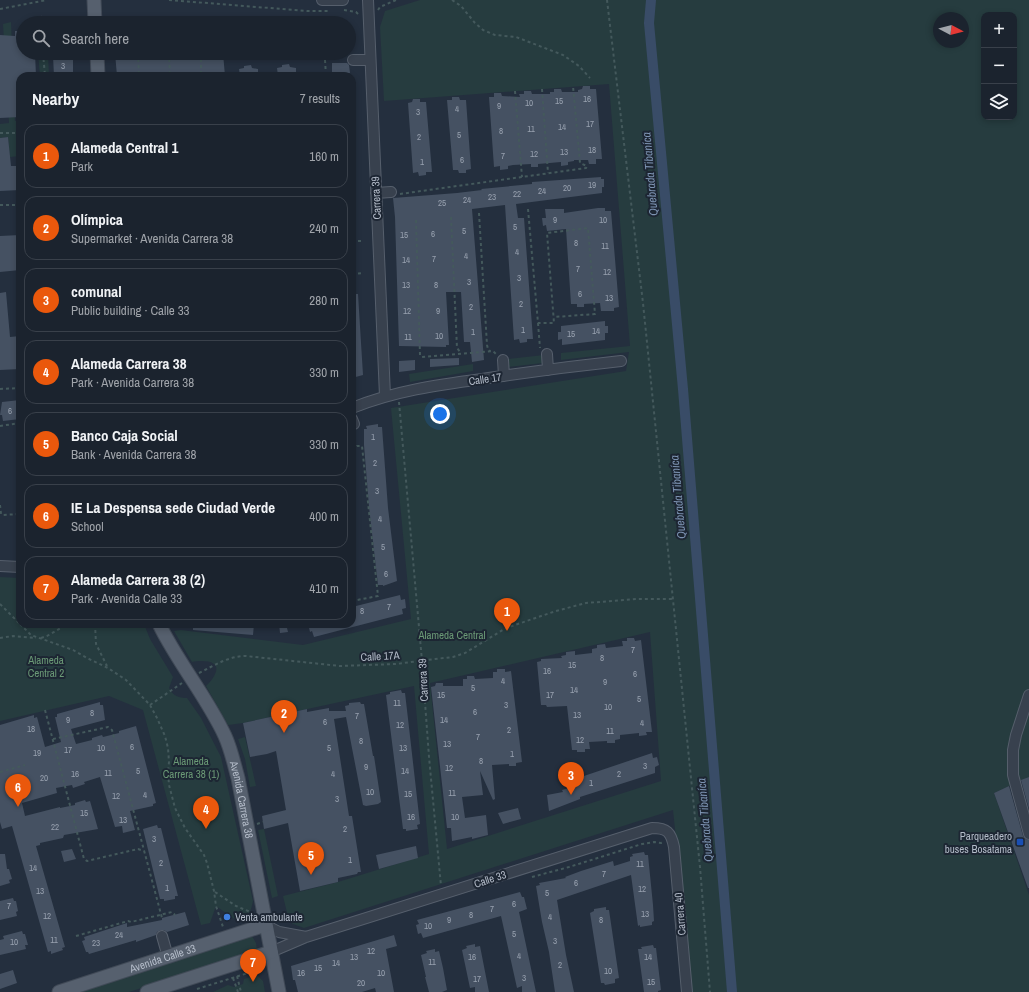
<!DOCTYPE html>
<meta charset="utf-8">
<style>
:root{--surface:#1b232e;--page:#242b36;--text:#f1f3f6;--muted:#a0a4aa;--line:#39404a;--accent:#ea580c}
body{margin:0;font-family:"Archivo Narrow",sans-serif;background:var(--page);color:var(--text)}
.controls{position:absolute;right:12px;top:12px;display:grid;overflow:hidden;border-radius:8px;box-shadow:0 2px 6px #0003}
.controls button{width:36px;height:36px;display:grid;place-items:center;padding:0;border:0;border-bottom:1px solid var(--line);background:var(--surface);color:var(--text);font:20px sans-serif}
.compass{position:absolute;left:933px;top:12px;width:36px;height:36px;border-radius:50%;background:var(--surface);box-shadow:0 2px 6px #0003;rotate:97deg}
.you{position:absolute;left:440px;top:414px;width:14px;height:14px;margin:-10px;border:3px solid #fff;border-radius:50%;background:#1a73e8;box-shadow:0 0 0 6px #1a73e833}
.badge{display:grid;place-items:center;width:26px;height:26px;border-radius:50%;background:var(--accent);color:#fff;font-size:13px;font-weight:700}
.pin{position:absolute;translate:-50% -33px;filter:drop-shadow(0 1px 2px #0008)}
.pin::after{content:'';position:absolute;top:21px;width:14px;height:12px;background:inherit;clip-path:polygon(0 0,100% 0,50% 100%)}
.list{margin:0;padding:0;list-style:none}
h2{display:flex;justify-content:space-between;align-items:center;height:52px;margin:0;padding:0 16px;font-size:17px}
h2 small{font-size:13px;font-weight:400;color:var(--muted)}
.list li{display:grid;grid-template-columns:26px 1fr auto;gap:12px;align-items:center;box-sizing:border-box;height:64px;margin:0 8px 8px;padding:0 8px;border:1px solid var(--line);border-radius:12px}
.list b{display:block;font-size:15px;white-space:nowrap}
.list p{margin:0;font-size:13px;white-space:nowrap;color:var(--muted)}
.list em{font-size:13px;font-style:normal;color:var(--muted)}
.icon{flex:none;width:22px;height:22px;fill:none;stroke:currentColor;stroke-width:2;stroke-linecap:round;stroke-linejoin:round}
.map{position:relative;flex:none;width:1029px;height:992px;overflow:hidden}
.search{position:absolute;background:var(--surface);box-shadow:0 2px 6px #0003;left:16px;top:16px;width:340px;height:44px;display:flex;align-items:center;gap:10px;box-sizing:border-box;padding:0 14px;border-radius:22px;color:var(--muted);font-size:15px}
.panel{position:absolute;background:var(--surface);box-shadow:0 2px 6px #0003;left:16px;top:72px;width:340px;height:556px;border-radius:12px}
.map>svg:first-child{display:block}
.green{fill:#263c3f;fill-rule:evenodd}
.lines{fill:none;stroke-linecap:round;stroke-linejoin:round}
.canal{stroke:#394c67;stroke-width:10}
.building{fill:#455162}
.minor-casing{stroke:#565f6c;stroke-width:12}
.major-casing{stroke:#414a57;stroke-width:15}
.path{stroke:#44595c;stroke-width:2;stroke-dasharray:3 3;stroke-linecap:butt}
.minor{stroke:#38414e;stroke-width:10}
.major{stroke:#56606e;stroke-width:13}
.transit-dot{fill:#1a4fb4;stroke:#1d2633;stroke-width:1.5}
.shop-dot{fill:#3f7fe0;stroke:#1d2633;stroke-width:1.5}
.labels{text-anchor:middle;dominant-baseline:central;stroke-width:4;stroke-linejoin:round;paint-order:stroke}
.number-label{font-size:9px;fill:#98a1af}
.street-label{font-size:11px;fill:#b4bcc9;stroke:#1d2633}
.park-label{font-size:11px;fill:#6b9a76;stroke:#1d2633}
.poi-label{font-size:11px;fill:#b4bcc9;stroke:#1d2633;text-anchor:end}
.water-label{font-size:12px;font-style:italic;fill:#7c92b1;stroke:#1d2633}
</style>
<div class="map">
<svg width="1029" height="992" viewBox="0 0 1029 992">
<rect width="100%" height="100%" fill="#242f3e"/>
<!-- green -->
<path class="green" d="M 420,0 L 1029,0 L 1029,777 L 994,793 L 1029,895 L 1029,992 L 692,992 L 673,810 L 304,928 L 293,924 L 289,921 L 283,896 L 338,882 L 429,854 L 414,686 L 243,723 L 228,725 L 206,686 C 211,682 221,669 214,664 C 209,660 197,661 192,662 L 174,631 L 181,630 L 303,645 L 411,619 L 391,408 L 626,371 L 629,352 L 561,360 L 561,353 L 630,346 L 609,84 L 384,101 L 380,27 L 385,11 ZM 984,15 L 1014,15 L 1014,117 L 984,117 ZM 939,18 L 963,18 L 963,42 L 939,42 ZM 650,632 L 661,781 L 447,849 L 430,683 Z
M 46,16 L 46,23 L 37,23 L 36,17 Z
M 11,22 L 15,121 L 20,121 L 20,156 L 10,157 L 8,137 L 0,138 L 0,124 L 9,123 L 3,24 Z
M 38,53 L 48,53 L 49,76 L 40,76 Z
M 544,355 L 543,363 L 507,367 L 507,359 Z
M 473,364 L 473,371 L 410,382 L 409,374 Z
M 0,577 L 20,578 L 20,624 L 144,624 L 150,639 L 173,677 L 169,688 C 173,696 179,698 187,698 L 201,718 L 221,757 L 253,901 C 250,915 249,916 236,920 L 216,906 L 210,923 L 201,925 L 143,710 L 109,696 L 0,721 Z
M 245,737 L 256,786 L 250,787 L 245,759 L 238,739 Z
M 264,829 L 278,896 L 272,898 L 258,830 Z
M 252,936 L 256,943 L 257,951 L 129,992 L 79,992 Z
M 257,975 L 263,981 L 265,992 L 213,992 L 228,985 L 234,987 L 243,984 L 244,979 Z"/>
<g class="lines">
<!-- canal -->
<path class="canal" d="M 651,0 L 649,23 L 683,389 L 732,992"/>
</g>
<!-- building -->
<path class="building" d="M 15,31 L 23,31 L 23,53 L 35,53 L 36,76 L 20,76 L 20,117 L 0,118 L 0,35 L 15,36 Z
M 59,53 L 67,53 L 67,56 L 73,56 L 73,76 L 54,76 L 53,56 L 59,56 Z
M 115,53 L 223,53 L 225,76 L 117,76 Z
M 332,63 L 347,63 L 349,65 L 350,73 L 340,73 L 341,76 L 332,76 Z
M 289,64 L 290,67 L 296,68 L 296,76 L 278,76 L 277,68 L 282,67 L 282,65 Z
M 251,65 L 252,68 L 258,69 L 258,76 L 240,76 L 239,69 L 244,68 L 244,66 Z
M 583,86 L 590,86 L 590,89 L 596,89 L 602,159 L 596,159 L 596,164 L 589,164 L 588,160 L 574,160 L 574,161 L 568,162 L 568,165 L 561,166 L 561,162 L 538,164 L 538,167 L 531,167 L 531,164 L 513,165 L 508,166 L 508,169 L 500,170 L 500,166 L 494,167 L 489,97 L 494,97 L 494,93 L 501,93 L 502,96 L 520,97 L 519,94 L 524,94 L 524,91 L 531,91 L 532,94 L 550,94 L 550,92 L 554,92 L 554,89 L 561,89 L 562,92 L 578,92 L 578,90 L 582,89 Z
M 452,97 L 459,97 L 460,100 L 466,100 L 471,169 L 466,170 L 466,173 L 459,173 L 458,170 L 453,170 L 447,100 L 452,100 Z
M 413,99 L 420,99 L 420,102 L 426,102 L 432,172 L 426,172 L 426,175 L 419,176 L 418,172 L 413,173 L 408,103 L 412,102 Z
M 8,137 L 11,166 L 20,166 L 20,190 L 0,191 L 0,138 Z
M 601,177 L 601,179 L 604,179 L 604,187 L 602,187 L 602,193 L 516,204 L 518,218 L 524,218 L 533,339 L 527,339 L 527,342 L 520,343 L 519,339 L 514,340 L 505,205 L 472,209 L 484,360 L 472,362 L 470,342 L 464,342 L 461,292 L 446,292 L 449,345 L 446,345 L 446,347 L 399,346 L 395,217 L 393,198 L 457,193 L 482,190 L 481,189 L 532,184 L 532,182 Z
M 598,208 L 605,208 L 605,211 L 611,211 L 619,307 L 614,308 L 614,311 L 601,311 L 600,303 L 584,304 L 584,307 L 577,307 L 577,304 L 571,304 L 566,229 L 547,231 L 546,225 L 543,226 L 542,218 L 546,218 L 545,209 L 564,209 L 564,213 Z
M 20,235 L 20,270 L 0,272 L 0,236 Z
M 6,292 L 10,337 L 20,336 L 20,369 L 0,370 L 0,293 Z
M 352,294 L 358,294 L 363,375 L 352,378 Z
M 605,321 L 605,326 L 608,326 L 608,333 L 605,333 L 605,340 L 562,345 L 562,339 L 558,340 L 558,332 L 561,332 L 561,326 Z
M 459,358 L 459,365 L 430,367 L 430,359 Z
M 415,360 L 415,370 L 399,372 L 399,361 Z
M 20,400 L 20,419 L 3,421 L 2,415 L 0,415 L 2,402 Z
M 378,424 L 378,427 L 382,427 L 388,508 L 397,581 L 383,586 L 383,585 L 378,585 L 369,507 L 364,445 L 364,429 L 367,429 L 366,426 Z
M 400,595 L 401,600 L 405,599 L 406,608 L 402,609 L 403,614 L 314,637 L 312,631 L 310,632 L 308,624 L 352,624 L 352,607 Z
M 193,624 L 254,624 L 253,635 L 193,630 Z
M 279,624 L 286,624 L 288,632 L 280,633 Z
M 627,638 L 634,638 L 635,641 L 641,640 L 652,732 L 646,732 L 647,735 L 639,736 L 639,733 L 620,735 L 620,739 L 615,740 L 615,743 L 607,743 L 607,741 L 589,742 L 590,749 L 585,749 L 585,752 L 577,752 L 577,750 L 572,750 L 567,706 L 547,707 L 546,705 L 541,705 L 537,662 L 541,661 L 541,659 L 562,658 L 561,656 L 566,655 L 566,652 L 575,651 L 575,655 L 592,653 L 592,649 L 597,648 L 597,645 L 605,644 L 606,648 L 623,646 L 622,641 L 627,641 Z
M 497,669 L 505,669 L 505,672 L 511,671 L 522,762 L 516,763 L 516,766 L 509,766 L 509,764 L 492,765 L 495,799 L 493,800 L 480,771 L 483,795 L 462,797 L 465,818 L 486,815 L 488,835 L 472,839 L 472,837 L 452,841 L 451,828 L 447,828 L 431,687 L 435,686 L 436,683 L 443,683 L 443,686 L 463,686 L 463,679 L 467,679 L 467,676 L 474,676 L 475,679 L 493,678 L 493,672 L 497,672 Z
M 401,690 L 402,693 L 405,693 L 407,710 L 420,824 L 417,825 L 418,829 L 406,831 L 406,829 L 403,829 L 386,695 L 390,694 L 390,692 Z
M 100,702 L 100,705 L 103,705 L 105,720 L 71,729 L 76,744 L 92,740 L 92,738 L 102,735 L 103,737 L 119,733 L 119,731 L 136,726 L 156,803 L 153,804 L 153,806 L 130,811 L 135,830 L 123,833 L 122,826 L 115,827 L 100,777 L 84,782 L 85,784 L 73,788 L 72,785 L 56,788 L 57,793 L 22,803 L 25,816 L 60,807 L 60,808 L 75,805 L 75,803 L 85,800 L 86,802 L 90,801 L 98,829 L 64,835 L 63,838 L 40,843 L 40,845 L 36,846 L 65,947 L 62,948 L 63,950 L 51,954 L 51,951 L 48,952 L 12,826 L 2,829 L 0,822 L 0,725 L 34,715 L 34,718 L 37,717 L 45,747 L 61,742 L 55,717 L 57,717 L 57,714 Z
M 360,702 L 361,704 L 364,704 L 373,756 L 374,756 L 381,802 L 378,804 L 366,806 L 363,805 L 346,717 L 334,719 L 349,816 L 352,816 L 361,872 L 358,872 L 357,874 L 338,878 L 338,882 L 300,891 L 288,823 L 264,829 L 262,816 L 286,810 L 276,751 L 267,754 L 250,757 L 243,723 L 307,709 L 307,712 L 329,708 L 329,711 L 346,711 L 345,706 L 349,705 L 349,703 Z
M 652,753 L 653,758 L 657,757 L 659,765 L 655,767 L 655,773 L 580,797 L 580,799 L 549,811 L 547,795 L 563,792 L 562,790 L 569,788 L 566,781 L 578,778 Z
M 1029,777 L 1029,809 L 1021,780 Z
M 1009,786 L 1023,836 L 1025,839 L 1029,840 L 1029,888 L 1028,888 L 994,793 Z
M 518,808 L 521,819 L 503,824 L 498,813 Z
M 157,825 L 158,828 L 161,828 L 178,896 L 175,896 L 175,899 L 164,901 L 164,899 L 160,899 L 143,829 Z
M 416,846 L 418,858 L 379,869 L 376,855 Z
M 72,849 L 76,859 L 64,862 L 61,851 Z
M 644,852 L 645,855 L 648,855 L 653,905 L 654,921 L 652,922 L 652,925 L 640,927 L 640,925 L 638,926 L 631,875 L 557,900 L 566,955 L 574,992 L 555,992 L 549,952 L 542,922 L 536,886 L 540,885 L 539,883 L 566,878 L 565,877 L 581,871 L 613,861 L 614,866 L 630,861 L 630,857 L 633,856 L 632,854 Z
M 0,854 L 5,854 L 7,869 L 9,869 L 12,879 L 9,880 L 10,883 L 0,886 Z
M 520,892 L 522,897 L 524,897 L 527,909 L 519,912 L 536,992 L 522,992 L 522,986 L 517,988 L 501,916 L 423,938 L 421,933 L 418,934 L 416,925 L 419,924 L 417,920 Z
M 13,898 L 14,901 L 16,901 L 18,911 L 16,912 L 17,916 L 0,920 L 0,901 Z
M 606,907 L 606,910 L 609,910 L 619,978 L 615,979 L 615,983 L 605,985 L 604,983 L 601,983 L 590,913 L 594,911 L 594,909 Z
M 185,912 L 189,925 L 167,932 L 164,930 L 161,930 L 157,932 L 156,935 L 136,942 L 136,940 L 89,954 L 88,952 L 86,952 L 82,941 L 85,940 L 84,937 L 127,923 L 127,927 L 162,920 L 162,918 Z
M 22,931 L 23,934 L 25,934 L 28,945 L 25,945 L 26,949 L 0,955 L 0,940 L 4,939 L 3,936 Z
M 394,935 L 397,946 L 386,949 L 394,992 L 376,992 L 375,988 L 362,992 L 298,992 L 295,980 L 293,980 L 291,966 Z
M 475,944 L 475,947 L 480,946 L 489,992 L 475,992 L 475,987 L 470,988 L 462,950 L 467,948 L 466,946 Z
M 653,945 L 654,948 L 656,948 L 661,990 L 658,991 L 658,992 L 644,992 L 638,949 L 642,949 L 641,947 Z
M 435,949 L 435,952 L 439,951 L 443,968 L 447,990 L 442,992 L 429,992 L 425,977 L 426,977 L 421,955 L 427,953 L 426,951 Z
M 13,970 L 17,983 L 0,989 L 0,974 Z"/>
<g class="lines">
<defs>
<path id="minor" d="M 322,0 L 343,0
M 368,0 L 385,396
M 353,60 L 370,60
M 376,193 L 391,192
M 547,354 L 548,370
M 503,360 L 504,376
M 352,408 C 394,391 437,385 482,379 C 528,372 574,366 621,361
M 352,419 L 354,424
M 0,566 L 20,567
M 1029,695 L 1016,735 L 1013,750 L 1013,775 L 1029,834
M 265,925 L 279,932 L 306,937
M 162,936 L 168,957
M 271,952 L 306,937 L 652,828 C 667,828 671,832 674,847 L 687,992"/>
<g id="major">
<path d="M 94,0 L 95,23"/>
<path d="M 97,53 L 98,76"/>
<path id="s1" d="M 159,624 C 178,663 207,697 225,736 C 231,749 234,764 238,778 L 279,992"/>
<path id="s2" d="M 59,992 L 265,925"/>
<path d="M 147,992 L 271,952"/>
</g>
</defs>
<!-- minor casing -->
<use href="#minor" class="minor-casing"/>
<!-- major casing -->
<use href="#major" class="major-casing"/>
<!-- path -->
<path class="path" d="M 169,0 L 307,11 L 328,11
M 452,0 L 461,6 L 475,23 L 483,30 L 495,35 L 516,37 L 563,55 L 579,66 L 590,78
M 607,0 L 643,303 L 700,867 L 710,992
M 0,9 L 47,0
M 344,10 L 356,12 L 358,14
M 378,10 L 380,7 L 396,0
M 41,16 L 42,23
M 135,17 L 136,23
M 167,17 L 167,23
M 199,18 L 200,23
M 43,53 L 45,76
M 138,53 L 139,76
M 169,53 L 170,76
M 201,53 L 201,76
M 325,60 L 326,76
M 542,89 L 548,173
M 515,91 L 522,177
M 0,133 L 20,133
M 400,194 L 586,168 L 587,166 L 580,163 L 573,86
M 0,205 L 20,205
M 528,209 L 538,323 L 554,323 L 547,233 L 588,228 L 595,314 L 554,317
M 479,213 L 487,345 L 488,349 L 490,351
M 451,217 L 457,348 L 461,353
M 416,220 L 420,355 L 422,357 L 493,351 L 496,354
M 352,241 L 363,241
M 352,274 L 364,273
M 538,323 L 540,348
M 0,389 L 20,388
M 399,402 L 422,661 L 429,757 L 441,886
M 0,426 L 20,423
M 352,450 L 357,446 L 362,446 L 378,596 L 352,601
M 0,505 L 1,514 L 3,515 L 20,514
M 0,604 L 20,624
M 20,624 L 31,635 L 73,650 L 87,658 L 108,668 L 126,680 L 150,705 L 157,718 L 165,736 L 168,748 L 169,762 L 168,772 L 169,785 L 175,808 L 185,828 L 204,855 L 207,863 L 214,891 L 216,906 L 223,927
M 95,624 L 96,644 L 107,666
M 0,638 L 13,636 L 36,638
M 41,638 L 47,636 L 68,624
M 199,673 C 215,665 229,656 246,656 L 340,666 L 396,664 L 435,659 L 453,657 L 465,653 L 506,628 L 556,611 L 586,603 L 637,599 L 673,599
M 150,705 L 182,683
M 45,710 L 84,859 L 87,861 L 138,849 L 144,851
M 53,739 L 108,727 L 112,730 L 162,918
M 0,772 L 25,765
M 257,824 L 263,822
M 532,877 L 569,867 L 642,844 L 654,842 L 661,843 L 664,842
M 215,892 L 236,906 L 253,913
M 76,936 L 128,921 L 131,922 L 172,912 L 175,915
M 237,976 L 241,992
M 233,978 L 238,992
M 197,989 L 264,968"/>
<!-- minor -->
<use href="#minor" class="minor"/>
<!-- major -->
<use href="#major" class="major"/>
</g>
<!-- markers -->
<rect class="transit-dot" x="1016" y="838" width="8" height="8" rx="2"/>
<circle class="shop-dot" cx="227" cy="917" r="4"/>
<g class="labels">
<!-- number labels -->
<g class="number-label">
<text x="63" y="66">3</text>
<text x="587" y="99">16</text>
<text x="559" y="101">15</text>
<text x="529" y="103">10</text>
<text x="499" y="106">9</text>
<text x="457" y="109">4</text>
<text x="418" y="112">3</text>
<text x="590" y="124">17</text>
<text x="562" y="127">14</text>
<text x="531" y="129">11</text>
<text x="501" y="131">8</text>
<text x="459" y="135">5</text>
<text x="419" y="137">2</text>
<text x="592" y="150">18</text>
<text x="564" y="152">13</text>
<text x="534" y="154">12</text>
<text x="503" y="156">7</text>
<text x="462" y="160">6</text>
<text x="422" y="162">1</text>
<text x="592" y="185">19</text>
<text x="567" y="188">20</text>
<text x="542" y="191">24</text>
<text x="517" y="194">22</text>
<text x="492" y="197">23</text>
<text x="467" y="200">24</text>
<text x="442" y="203">25</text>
<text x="555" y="220">9</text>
<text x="603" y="220">10</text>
<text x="515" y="227">5</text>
<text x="464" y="231">5</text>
<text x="433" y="234">6</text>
<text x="404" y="235">15</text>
<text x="576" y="243">8</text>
<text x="605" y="246">11</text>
<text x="517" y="252">4</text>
<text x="466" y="256">4</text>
<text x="434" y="259">7</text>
<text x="406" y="260">14</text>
<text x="578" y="269">7</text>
<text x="607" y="272">12</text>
<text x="519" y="278">3</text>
<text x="469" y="282">3</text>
<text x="406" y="285">13</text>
<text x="436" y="285">8</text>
<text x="580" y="294">6</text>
<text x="609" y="298">13</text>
<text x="521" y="304">2</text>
<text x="471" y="307">2</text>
<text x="407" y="311">12</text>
<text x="438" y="311">9</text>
<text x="523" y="330">1</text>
<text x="596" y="331">14</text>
<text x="473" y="332">1</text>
<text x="571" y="334">15</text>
<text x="439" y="336">10</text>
<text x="408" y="337">11</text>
<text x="10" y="411">6</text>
<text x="373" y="437">1</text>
<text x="375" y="463">2</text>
<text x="377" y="491">3</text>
<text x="380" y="519">4</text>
<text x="383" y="547">5</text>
<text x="386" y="574">6</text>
<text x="389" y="607">7</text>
<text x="362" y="611">8</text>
<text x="633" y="650">7</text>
<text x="602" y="658">8</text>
<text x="572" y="665">15</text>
<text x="547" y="671">16</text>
<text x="635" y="674">6</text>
<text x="503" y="681">4</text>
<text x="605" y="682">9</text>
<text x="473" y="688">5</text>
<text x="574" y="690">14</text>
<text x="441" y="695">15</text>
<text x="550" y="695">17</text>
<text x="639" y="699">5</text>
<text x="397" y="703">11</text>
<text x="506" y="705">3</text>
<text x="608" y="707">10</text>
<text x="475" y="712">6</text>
<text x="92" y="713">8</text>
<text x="577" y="715">13</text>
<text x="357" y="716">7</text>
<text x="68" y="720">9</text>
<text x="444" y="720">14</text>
<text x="325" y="722">6</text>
<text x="642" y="723">4</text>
<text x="400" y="725">12</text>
<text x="31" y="729">18</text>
<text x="509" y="730">2</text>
<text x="610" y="731">11</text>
<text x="478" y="737">7</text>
<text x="580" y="740">12</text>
<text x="361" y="741">8</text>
<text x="447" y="744">13</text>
<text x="132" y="747">6</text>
<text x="101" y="748">10</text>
<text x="329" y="748">5</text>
<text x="403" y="748">13</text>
<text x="68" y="750">17</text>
<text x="37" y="753">19</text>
<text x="512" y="754">1</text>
<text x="481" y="761">8</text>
<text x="645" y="766">3</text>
<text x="366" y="767">9</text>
<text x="449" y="768">12</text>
<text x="138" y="771">5</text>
<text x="405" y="771">14</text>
<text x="108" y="773">11</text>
<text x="75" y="774">16</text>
<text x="333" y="774">4</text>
<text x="619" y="774">2</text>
<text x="44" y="778">20</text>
<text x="591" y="783">1</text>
<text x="370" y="792">10</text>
<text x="452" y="793">11</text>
<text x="408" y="794">15</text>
<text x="145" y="795">4</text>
<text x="116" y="796">12</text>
<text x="337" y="799">3</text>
<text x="84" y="813">15</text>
<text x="411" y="817">16</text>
<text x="455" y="817">10</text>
<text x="123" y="820">13</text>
<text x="55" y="827">22</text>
<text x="345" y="829">2</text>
<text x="154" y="839">3</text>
<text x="350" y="860">1</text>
<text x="161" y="863">2</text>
<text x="640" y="864">11</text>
<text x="33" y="868">14</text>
<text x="604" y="874">7</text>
<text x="576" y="883">6</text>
<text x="167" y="888">1</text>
<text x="642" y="889">12</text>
<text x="40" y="891">13</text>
<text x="547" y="893">5</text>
<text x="514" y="904">6</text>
<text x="9" y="906">7</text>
<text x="492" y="909">7</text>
<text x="645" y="914">13</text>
<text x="471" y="915">8</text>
<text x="47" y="916">12</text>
<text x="550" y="917">4</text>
<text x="449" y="920">9</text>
<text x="601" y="920">8</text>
<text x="428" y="926">10</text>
<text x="514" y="934">5</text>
<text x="119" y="935">24</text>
<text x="54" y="940">11</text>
<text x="555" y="941">3</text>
<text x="14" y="942">10</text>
<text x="96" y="943">23</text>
<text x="371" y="951">12</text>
<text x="519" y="956">4</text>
<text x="354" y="957">13</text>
<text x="472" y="957">16</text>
<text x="648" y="957">14</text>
<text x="432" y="962">11</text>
<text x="336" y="963">14</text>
<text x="560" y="965">2</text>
<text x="318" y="968">15</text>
<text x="608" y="971">10</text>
<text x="301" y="973">16</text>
<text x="381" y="973">10</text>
<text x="524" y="978">3</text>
<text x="477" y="979">17</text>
<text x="651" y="982">15</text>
<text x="361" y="983">20</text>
</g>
<!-- street labels -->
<g class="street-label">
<text transform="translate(376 198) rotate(-93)">Carrera 39</text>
<text transform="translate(485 379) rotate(-8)">Calle 17</text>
<text transform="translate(380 656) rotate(-3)">Calle 17A</text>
<text transform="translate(423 680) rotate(-93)">Carrera 39</text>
<text stroke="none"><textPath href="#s1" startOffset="196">Avenida Carrera 38</textPath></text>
<text transform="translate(490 879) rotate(-18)">Calle 33</text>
<text transform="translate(680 914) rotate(-95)">Carrera 40</text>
<text stroke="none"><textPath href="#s2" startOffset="109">Avenida Calle 33</textPath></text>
</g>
<!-- park labels -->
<g class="park-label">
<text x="452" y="635">Alameda Central</text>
<text x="46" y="660">Alameda<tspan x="46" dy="13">Central 2</tspan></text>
<text x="191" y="761">Alameda<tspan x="191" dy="13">Carrera 38 (1)</tspan></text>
</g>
<!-- poi labels -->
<g class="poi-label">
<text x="1012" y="836">Parqueadero<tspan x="1012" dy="13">buses Bosatama</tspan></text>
<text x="235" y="917" text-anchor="start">Venta ambulante</text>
</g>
<!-- water labels -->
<g class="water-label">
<text transform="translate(650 174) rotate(-95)">Quebrada Tibaníca</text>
<text transform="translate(678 497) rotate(-95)">Quebrada Tibaníca</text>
<text transform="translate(705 820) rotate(-95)">Quebrada Tibaníca</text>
</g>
</g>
</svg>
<div class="controls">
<button>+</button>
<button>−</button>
<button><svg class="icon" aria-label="layers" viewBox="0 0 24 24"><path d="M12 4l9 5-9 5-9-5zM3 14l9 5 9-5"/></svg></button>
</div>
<svg class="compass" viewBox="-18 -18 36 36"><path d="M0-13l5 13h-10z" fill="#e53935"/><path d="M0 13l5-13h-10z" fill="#a0a4aa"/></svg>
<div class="you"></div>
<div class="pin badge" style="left:507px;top:631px">1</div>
<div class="pin badge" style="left:284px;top:733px">2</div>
<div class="pin badge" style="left:571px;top:795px">3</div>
<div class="pin badge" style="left:206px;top:829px">4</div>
<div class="pin badge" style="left:311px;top:875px">5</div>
<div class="pin badge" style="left:18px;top:807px">6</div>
<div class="pin badge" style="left:253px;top:982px">7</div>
<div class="search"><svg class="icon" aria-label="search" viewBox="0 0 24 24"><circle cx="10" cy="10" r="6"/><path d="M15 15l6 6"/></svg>Search here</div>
<section class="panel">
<h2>Nearby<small>7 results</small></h2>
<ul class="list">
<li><span class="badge">1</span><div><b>Alameda Central 1</b><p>Park</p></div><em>160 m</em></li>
<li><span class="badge">2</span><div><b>Olímpica</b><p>Supermarket · Avenida Carrera 38</p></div><em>240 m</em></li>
<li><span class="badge">3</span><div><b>comunal</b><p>Public building · Calle 33</p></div><em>280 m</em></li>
<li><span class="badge">4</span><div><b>Alameda Carrera 38</b><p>Park · Avenida Carrera 38</p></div><em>330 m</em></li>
<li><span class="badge">5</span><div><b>Banco Caja Social</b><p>Bank · Avenida Carrera 38</p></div><em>330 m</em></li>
<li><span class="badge">6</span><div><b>IE La Despensa sede Ciudad Verde</b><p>School</p></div><em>400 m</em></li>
<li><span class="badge">7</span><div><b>Alameda Carrera 38 (2)</b><p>Park · Avenida Calle 33</p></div><em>410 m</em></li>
</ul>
</section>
</div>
